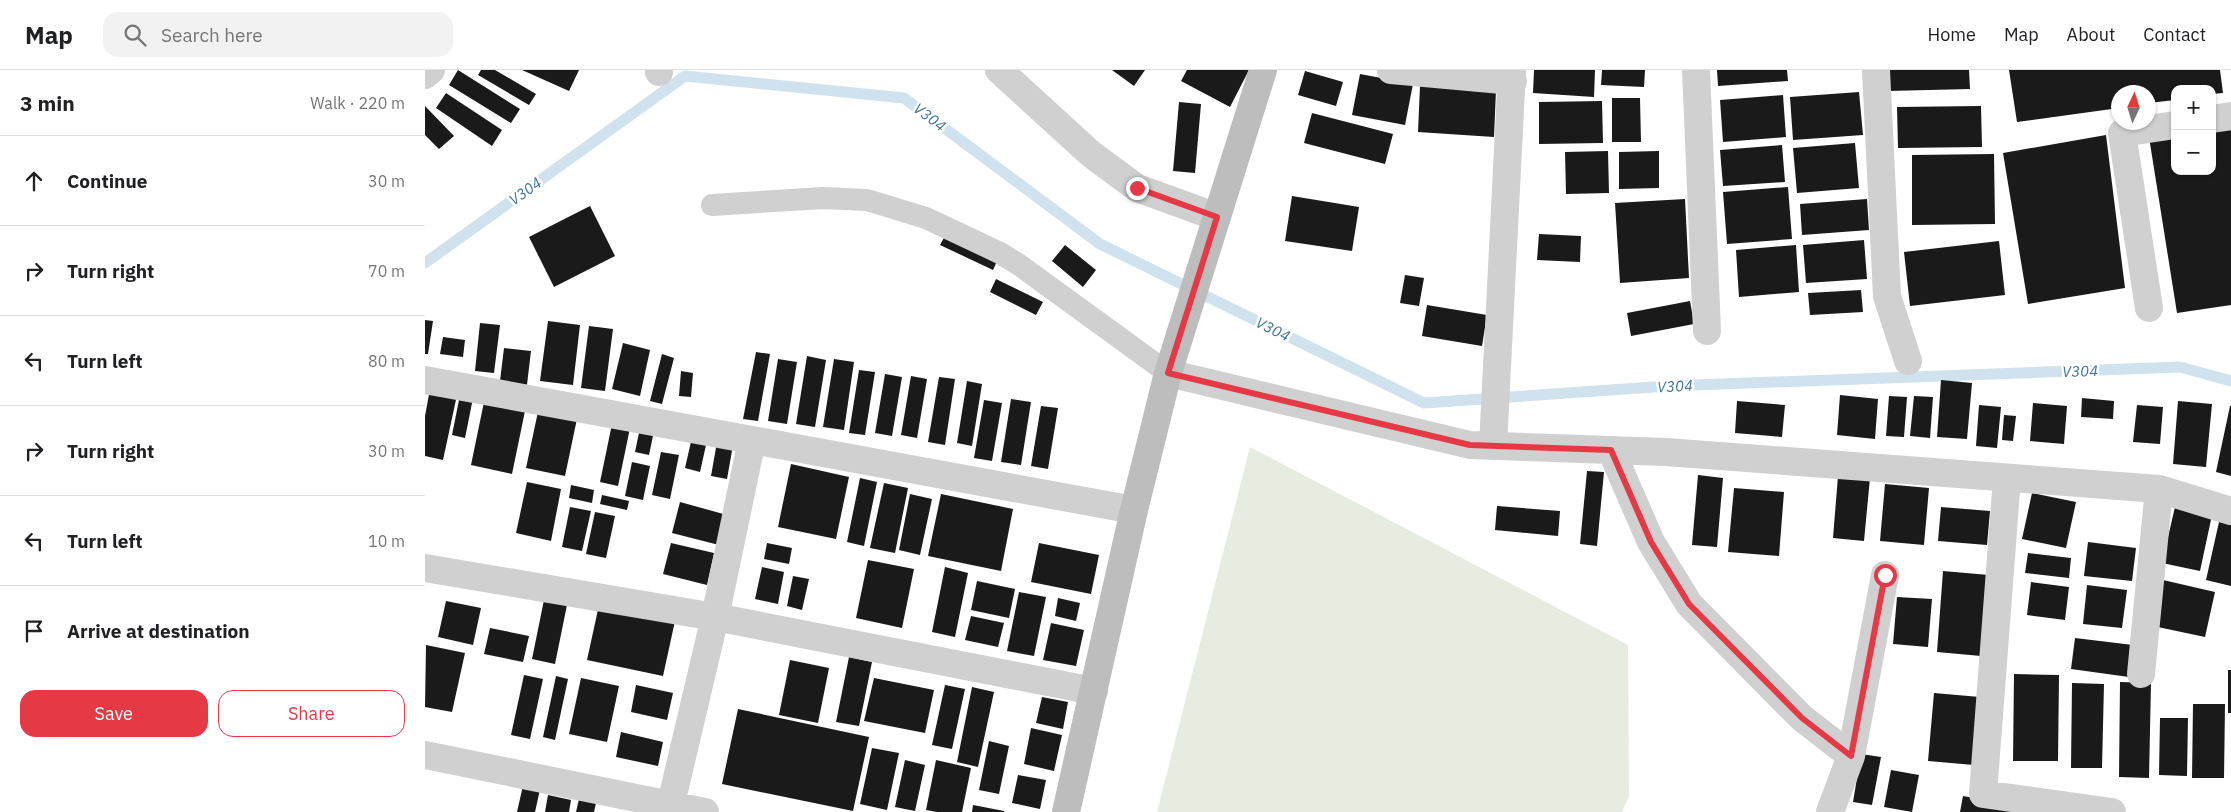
<!DOCTYPE html>
<meta charset="utf-8">
<style>
:root{--surface:#fff;--page:#f2f2f2;--text:#202124;--muted:#757577;--line:#e0e0e0;--accent:#e63946}
body{margin:0;font-family:"IBM Plex Sans",sans-serif;background:var(--page);color:var(--text)}
.controls{position:absolute;right:15px;top:15px;display:grid;overflow:hidden;border-radius:10px;box-shadow:0 1px 4px #0004}
.controls button{width:45px;height:45px;display:grid;place-items:center;padding:0;border:0;border-bottom:1px solid var(--line);background:var(--surface);color:var(--text);font:25px sans-serif}
.compass{position:absolute;left:1686px;top:15px;width:45px;height:45px;border-radius:50%;background:var(--surface);box-shadow:0 1px 4px #0004;rotate:4deg}
.stop{position:absolute;width:15px;height:15px;margin:-11px;border:4px solid #e63946;border-radius:50%;background:#fff}
.stop.end{background:#e63946;border-color:#fff;box-shadow:0 1px 5px #0008}
.list{margin:0;padding:0;list-style:none}
h2{display:flex;justify-content:space-between;align-items:center;height:65px;margin:0;padding:0 20px;font-size:21px}
h2 small{font-size:16px;font-weight:400;color:var(--muted)}
.list li{display:grid;grid-template-columns:32px 1fr auto;gap:15px;align-items:center;box-sizing:border-box;height:90px;padding:0 20px;border-top:1px solid var(--line)}
.list b{display:block;font-size:19px;white-space:nowrap}
.list em{font-size:16px;font-style:normal;color:var(--muted)}
.actions{display:flex;gap:10px;padding:15px 20px}
.actions a{flex:1;padding:11px 0;border:1px solid var(--accent);border-radius:15px;text-align:center;font-size:18px;color:var(--accent)}
.actions .main{background:var(--accent);color:#fff}
.icon{flex:none;width:28px;height:28px;fill:none;stroke:currentColor;stroke-width:2;stroke-linecap:round;stroke-linejoin:round}
.map{position:relative;flex:none;width:1806px;height:742px;overflow:hidden}
header{display:flex;align-items:center;gap:30px;box-sizing:border-box;height:70px;padding:0 25px;background:var(--surface);border-bottom:1px solid var(--line)}
header strong{font-size:24px}
nav{display:flex;gap:28px;margin-inline-start:auto;font-size:18px}
.search{width:350px;height:45px;background:var(--page);display:flex;align-items:center;gap:12px;box-sizing:border-box;padding:0 18px;border-radius:15px;color:var(--muted);font-size:19px}
main{display:flex}
aside{flex:1;background:var(--surface)}
.map>svg:first-child{display:block}
.green{fill:#e6ecdf}
.lines{fill:none;stroke-linecap:round;stroke-linejoin:round}
.stream{stroke:#cfe2ee;stroke-width:11}
.building{fill:#1a1a1a}
.lane{stroke:#d0d0d0;stroke-width:22}
.street{stroke:#d0d0d0;stroke-width:28}
.secondary{stroke:#bdbdbd;stroke-width:28}
.route{stroke:#e63946;stroke-width:6}
.labels{text-anchor:middle;dominant-baseline:central;stroke-width:5;stroke-linejoin:round;paint-order:stroke}
.water-label{font-size:15px;font-style:italic;fill:#3f7597;stroke:#fff}
</style>
<header>
<strong>Map</strong>
<div class="search"><svg class="icon" aria-label="search" viewBox="0 0 24 24"><circle cx="10" cy="10" r="6"/><path d="M15 15l6 6"/></svg>Search here</div>
<nav><a>Home</a><a>Map</a><a>About</a><a>Contact</a></nav>
</header>
<main>
<aside>
<h2>3 min<small>Walk · 220 m</small></h2>
<ul class="list">
<li><svg class="icon" aria-label="ahead" viewBox="0 0 24 24"><path d="M12 20V5M6 11l6-6 6 6"/></svg><div><b>Continue</b></div><em>30 m</em></li>
<li><svg class="icon" aria-label="right" viewBox="0 0 24 24"><path d="M7 20v-9h11M14 6l5 5-5 5"/></svg><div><b>Turn right</b></div><em>70 m</em></li>
<li><svg class="icon" aria-label="left" viewBox="0 0 24 24"><path d="M17 20v-9H6M10 6l-5 5 5 5"/></svg><div><b>Turn left</b></div><em>80 m</em></li>
<li><svg class="icon" aria-label="right" viewBox="0 0 24 24"><path d="M7 20v-9h11M14 6l5 5-5 5"/></svg><div><b>Turn right</b></div><em>30 m</em></li>
<li><svg class="icon" aria-label="left" viewBox="0 0 24 24"><path d="M17 20v-9H6M10 6l-5 5 5 5"/></svg><div><b>Turn left</b></div><em>10 m</em></li>
<li><svg class="icon" aria-label="arrive" viewBox="0 0 24 24"><path d="M6 21V4h12l-3 4 3 4H6"/></svg><div><b>Arrive at destination</b></div></li>
</ul>
<div class="actions"><a class="main">Save</a><a>Share</a></div>
</aside>
<div class="map">
<svg width="1806" height="742" viewBox="0 0 1806 742">
<rect width="100%" height="100%" fill="#fff"/>
<!-- green -->
<path class="green" d="M 825,377 L 1203,575 L 1204,726 L 1197,742 L 732,742 Z"/>
<g class="lines">
<!-- stream -->
<path class="stream" d="M 0,193 L 260,6 L 479,28 L 675,174 L 999,333 L 1243,316 L 1755,297 L 1806,311"/>
</g>
<!-- building -->
<path class="building" d="M 33,0 L 95,39 L 86,53 L 24,15 Z
M 56,0 L 70,0 L 111,24 L 104,35 L 53,5 Z
M 97,0 L 154,0 L 144,21 Z
M 687,0 L 720,0 L 709,16 Z
M 762,0 L 824,0 L 805,37 L 756,11 Z
M 1109,0 L 1170,0 L 1169,27 L 1108,23 Z
M 1177,0 L 1220,0 L 1219,17 L 1176,15 Z
M 1292,0 L 1362,0 L 1363,11 L 1293,16 Z
M 1463,0 L 1544,0 L 1545,19 L 1463,21 Z
M 1584,0 L 1795,0 L 1798,23 L 1787,24 L 1787,19 L 1750,19 L 1750,30 L 1724,33 L 1724,22 L 1694,22 L 1694,38 L 1592,52 Z
M 880,1 L 918,12 L 911,36 L 873,25 Z
M 935,4 L 988,14 L 980,55 L 927,45 Z
M 995,16 L 1071,20 L 1069,67 L 993,62 Z
M 1434,22 L 1438,65 L 1368,70 L 1365,27 Z
M 21,23 L 77,60 L 67,76 L 11,38 Z
M 1358,25 L 1361,67 L 1298,72 L 1295,30 Z
M 1187,28 L 1215,28 L 1216,72 L 1187,72 Z
M 1177,31 L 1178,73 L 1114,74 L 1114,32 Z
M 754,32 L 776,34 L 770,103 L 748,101 Z
M 0,36 L 29,66 L 14,79 L 0,65 Z
M 1556,36 L 1557,77 L 1473,78 L 1472,37 Z
M 887,43 L 968,64 L 960,94 L 879,73 Z
M 1806,54 L 1806,235 L 1752,243 L 1724,67 L 1750,63 L 1750,101 L 1787,101 L 1787,57 Z
M 1681,65 L 1700,218 L 1603,234 L 1578,83 Z
M 1430,73 L 1434,118 L 1372,123 L 1368,78 Z
M 1357,75 L 1360,112 L 1298,116 L 1295,80 Z
M 1183,81 L 1184,123 L 1141,124 L 1140,82 Z
M 1234,81 L 1234,118 L 1194,119 L 1194,82 Z
M 1569,84 L 1570,154 L 1487,155 L 1487,85 Z
M 1363,117 L 1367,169 L 1302,174 L 1298,122 Z
M 867,126 L 934,137 L 927,181 L 860,171 Z
M 1260,129 L 1264,208 L 1195,213 L 1190,133 Z
M 1442,129 L 1444,160 L 1377,165 L 1375,134 Z
M 165,136 L 190,186 L 129,217 L 104,167 Z
M 521,164 L 573,189 L 568,200 L 515,175 Z
M 1114,164 L 1156,166 L 1155,192 L 1112,190 Z
M 1439,170 L 1442,209 L 1381,213 L 1378,175 Z
M 1574,171 L 1580,225 L 1485,236 L 1479,182 Z
M 640,175 L 671,200 L 658,217 L 627,191 Z
M 1371,175 L 1374,222 L 1314,227 L 1311,180 Z
M 980,205 L 999,208 L 994,236 L 975,233 Z
M 571,209 L 618,232 L 611,245 L 565,222 Z
M 1436,220 L 1438,242 L 1385,245 L 1383,223 Z
M 1265,231 L 1269,254 L 1206,266 L 1202,243 Z
M 1002,235 L 1062,245 L 1057,276 L 997,266 Z
M 0,250 L 8,251 L 3,284 L 0,284 Z
M 123,251 L 155,255 L 148,315 L 115,311 Z
M 55,253 L 75,255 L 69,303 L 50,301 Z
M 164,256 L 188,259 L 180,321 L 156,318 Z
M 18,267 L 40,270 L 38,287 L 15,284 Z
M 198,273 L 225,280 L 215,326 L 187,319 Z
M 79,278 L 106,281 L 101,323 L 74,319 Z
M 331,282 L 345,284 L 333,351 L 318,349 Z
M 237,284 L 249,288 L 237,334 L 225,331 Z
M 382,286 L 401,290 L 390,357 L 371,354 Z
M 353,289 L 372,292 L 362,354 L 343,351 Z
M 409,289 L 429,292 L 419,360 L 398,357 Z
M 434,300 L 450,302 L 440,365 L 424,363 Z
M 256,301 L 268,303 L 266,327 L 254,326 Z
M 460,304 L 477,307 L 467,366 L 450,363 Z
M 486,306 L 502,309 L 492,368 L 476,365 Z
M 514,307 L 530,309 L 520,375 L 503,372 Z
M 1516,310 L 1547,313 L 1542,369 L 1512,367 Z
M 542,311 L 557,314 L 547,376 L 532,373 Z
M 5,319 L 32,325 L 18,390 L 0,386 L 0,346 Z
M 35,325 L 48,328 L 40,368 L 27,365 Z
M 1415,325 L 1453,329 L 1450,369 L 1412,365 Z
M 1464,326 L 1482,327 L 1479,367 L 1461,366 Z
M 1489,326 L 1508,327 L 1505,368 L 1485,366 Z
M 1657,328 L 1689,331 L 1688,349 L 1656,347 Z
M 586,329 L 606,332 L 596,395 L 576,392 Z
M 559,330 L 577,333 L 567,391 L 549,388 Z
M 1312,331 L 1360,335 L 1357,367 L 1310,363 Z
M 1753,331 L 1787,334 L 1781,397 L 1748,394 Z
M 59,332 L 100,341 L 87,404 L 46,395 Z
M 1608,333 L 1642,336 L 1639,374 L 1605,371 Z
M 1554,335 L 1576,337 L 1572,378 L 1551,376 Z
M 1712,335 L 1738,337 L 1735,374 L 1708,372 Z
M 616,336 L 633,338 L 623,399 L 606,396 Z
M 1805,336 L 1806,336 L 1806,406 L 1791,402 Z
M 114,337 L 153,344 L 140,406 L 101,398 Z
M 1579,345 L 1591,346 L 1588,371 L 1577,370 Z
M 187,354 L 205,358 L 193,416 L 175,412 Z
M 215,358 L 229,361 L 224,385 L 210,382 Z
M 268,363 L 283,366 L 275,402 L 260,398 Z
M 292,372 L 308,375 L 302,409 L 286,406 Z
M 236,382 L 254,385 L 245,429 L 227,425 Z
M 207,392 L 225,396 L 218,430 L 200,426 Z
M 366,394 L 424,407 L 411,469 L 353,457 Z
M 1162,401 L 1179,402 L 1172,476 L 1155,474 Z
M 1273,405 L 1298,408 L 1292,477 L 1267,475 Z
M 1413,406 L 1445,408 L 1439,471 L 1408,468 Z
M 435,408 L 452,412 L 439,476 L 422,472 Z
M 102,412 L 136,419 L 126,471 L 91,463 Z
M 459,413 L 483,418 L 470,483 L 445,478 Z
M 1460,414 L 1504,418 L 1499,475 L 1455,471 Z
M 146,415 L 169,420 L 167,433 L 144,428 Z
M 1309,418 L 1359,422 L 1354,486 L 1303,482 Z
M 1607,423 L 1651,432 L 1641,478 L 1597,469 Z
M 485,424 L 507,429 L 495,485 L 474,480 Z
M 516,424 L 588,439 L 576,501 L 503,486 Z
M 177,425 L 204,431 L 202,440 L 175,434 Z
M 255,432 L 302,445 L 294,475 L 247,463 Z
M 1072,436 L 1135,441 L 1133,466 L 1070,460 Z
M 145,437 L 166,441 L 157,481 L 137,477 Z
M 1516,437 L 1565,441 L 1562,475 L 1513,471 Z
M 1750,437 L 1787,445 L 1775,501 L 1737,493 Z
M 170,442 L 190,446 L 181,488 L 161,484 Z
M 1794,452 L 1806,454 L 1806,516 L 1781,510 Z
M 1663,472 L 1711,478 L 1707,511 L 1659,506 Z
M 246,473 L 289,483 L 282,515 L 238,504 Z
M 342,473 L 367,478 L 364,494 L 339,489 Z
M 614,473 L 674,485 L 666,524 L 606,512 Z
M 1603,483 L 1646,488 L 1644,508 L 1600,503 Z
M 443,490 L 489,499 L 477,558 L 431,548 Z
M 337,497 L 359,502 L 353,534 L 330,529 Z
M 520,497 L 543,503 L 530,567 L 507,562 Z
M 1518,501 L 1564,505 L 1556,586 L 1512,582 Z
M 368,506 L 384,509 L 377,540 L 362,536 Z
M 1738,510 L 1790,522 L 1780,567 L 1728,556 Z
M 552,511 L 590,519 L 584,548 L 546,540 Z
M 1606,512 L 1644,517 L 1640,550 L 1602,545 Z
M 1662,515 L 1702,520 L 1697,558 L 1658,554 Z
M 594,522 L 621,527 L 609,586 L 582,581 Z
M 120,525 L 143,530 L 130,594 L 107,589 Z
M 1472,527 L 1507,529 L 1503,577 L 1468,574 Z
M 633,528 L 655,533 L 651,551 L 630,546 Z
M 21,531 L 56,538 L 48,575 L 13,567 Z
M 174,535 L 250,551 L 238,606 L 162,590 Z
M 546,546 L 579,553 L 573,577 L 540,570 Z
M 626,553 L 659,560 L 651,596 L 618,590 Z
M 65,558 L 104,566 L 98,592 L 59,584 Z
M 1650,568 L 1708,575 L 1704,607 L 1646,599 Z
M 1,575 L 40,583 L 27,642 L 0,637 Z
M 424,587 L 447,592 L 434,656 L 411,652 Z
M 365,590 L 404,598 L 393,653 L 354,645 Z
M 1803,600 L 1806,600 L 1806,643 L 1803,643 Z
M 1589,604 L 1634,605 L 1633,691 L 1588,691 Z
M 99,605 L 118,609 L 105,669 L 86,665 Z
M 131,606 L 143,609 L 130,670 L 118,667 Z
M 156,608 L 194,616 L 182,672 L 144,664 Z
M 449,608 L 509,620 L 500,663 L 439,651 Z
M 1695,612 L 1726,613 L 1724,708 L 1694,707 Z
M 1647,613 L 1679,614 L 1677,698 L 1646,698 Z
M 211,615 L 248,623 L 242,650 L 206,642 Z
M 520,615 L 540,619 L 527,679 L 507,675 Z
M 547,617 L 569,622 L 553,697 L 532,692 Z
M 1509,623 L 1555,627 L 1549,695 L 1503,691 Z
M 617,627 L 643,632 L 638,659 L 611,653 Z
M 1768,634 L 1800,634 L 1799,708 L 1767,708 Z
M 313,639 L 444,667 L 428,741 L 297,714 Z
M 1735,648 L 1763,648 L 1762,706 L 1734,705 Z
M 606,658 L 637,665 L 629,701 L 599,694 Z
M 196,662 L 238,672 L 233,696 L 191,687 Z
M 564,671 L 584,676 L 574,724 L 554,720 Z
M 447,678 L 474,683 L 462,740 L 435,734 Z
M 1436,684 L 1456,687 L 1447,735 L 1428,732 Z
M 480,690 L 500,695 L 490,741 L 470,737 Z
M 511,690 L 546,698 L 537,742 L 512,742 L 501,740 Z
M 1466,700 L 1494,705 L 1487,742 L 1459,737 Z
M 593,705 L 621,710 L 615,739 L 587,733 Z
M 99,711 L 116,715 L 110,742 L 92,742 Z
M 123,725 L 146,730 L 144,742 L 120,742 Z
M 1538,726 L 1588,735 L 1587,742 L 1535,742 Z
M 154,729 L 171,733 L 169,742 L 151,742 Z
M 548,735 L 579,741 L 579,742 L 547,742 Z"/>
<g class="lines">
<!-- lane -->
<path class="lane" d="M 287,135 L 398,128 L 442,130 L 501,148 L 575,183 L 593,194 L 743,303"/>
<!-- street -->
<path class="street" d="M 574,0 L 666,84 L 712,118 L 792,147
M 966,0 L 1088,11
M 1271,0 L 1282,261
M 1451,0 L 1462,226 L 1483,291
M 234,2 L 234,0
M 0,5 L 6,0
M 1787,49 L 1806,46
M 1724,238 L 1697,63 L 1750,55
M 743,303 L 1045,375 L 1241,382 L 1734,419 L 1806,441
M 0,310 L 709,440
M 1068,376 L 1087,0
M 1186,380 L 1226,472 L 1264,534 L 1377,648 L 1426,686 L 1405,742
M 1582,408 L 1558,724 L 1687,742
M 0,498 L 290,547 L 669,621
M 1716,604 L 1734,419
M 0,685 L 280,742
M 1426,686 L 1460,505
M 244,742 L 290,547 L 327,370"/>
<!-- secondary -->
<path class="secondary" d="M 641,742 L 709,440 L 743,303 L 838,0"/>
</g>
<g class="lines">
<!-- route -->
<path class="route" d="M 712,118 L 792,147 L 743,303 L 1045,375 L 1186,380 L 1226,472 L 1264,534 L 1377,648 L 1426,686 L 1460,505"/>
</g>
<g class="labels">
<!-- water labels -->
<g class="water-label">
<text transform="translate(505 47) rotate(37)">V304</text>
<text transform="translate(100 121) rotate(-36)">V304</text>
<text transform="translate(848 259) rotate(26)">V304</text>
<text transform="translate(1655 301) rotate(-2)">V304</text>
<text transform="translate(1250 316) rotate(-3)">V304</text>
</g>
</g>
</svg>
<div class="controls">
<button>+</button>
<button>−</button>
</div>
<svg class="compass" viewBox="-18 -18 36 36"><path d="M0-13l5 13h-10z" fill="#e53935"/><path d="M0 13l5-13h-10z" fill="#757577"/></svg>
<div class="stop" style="left:1460px;top:505px"></div>
<div class="stop end" style="left:712px;top:118px"></div>
</div>
</main>
